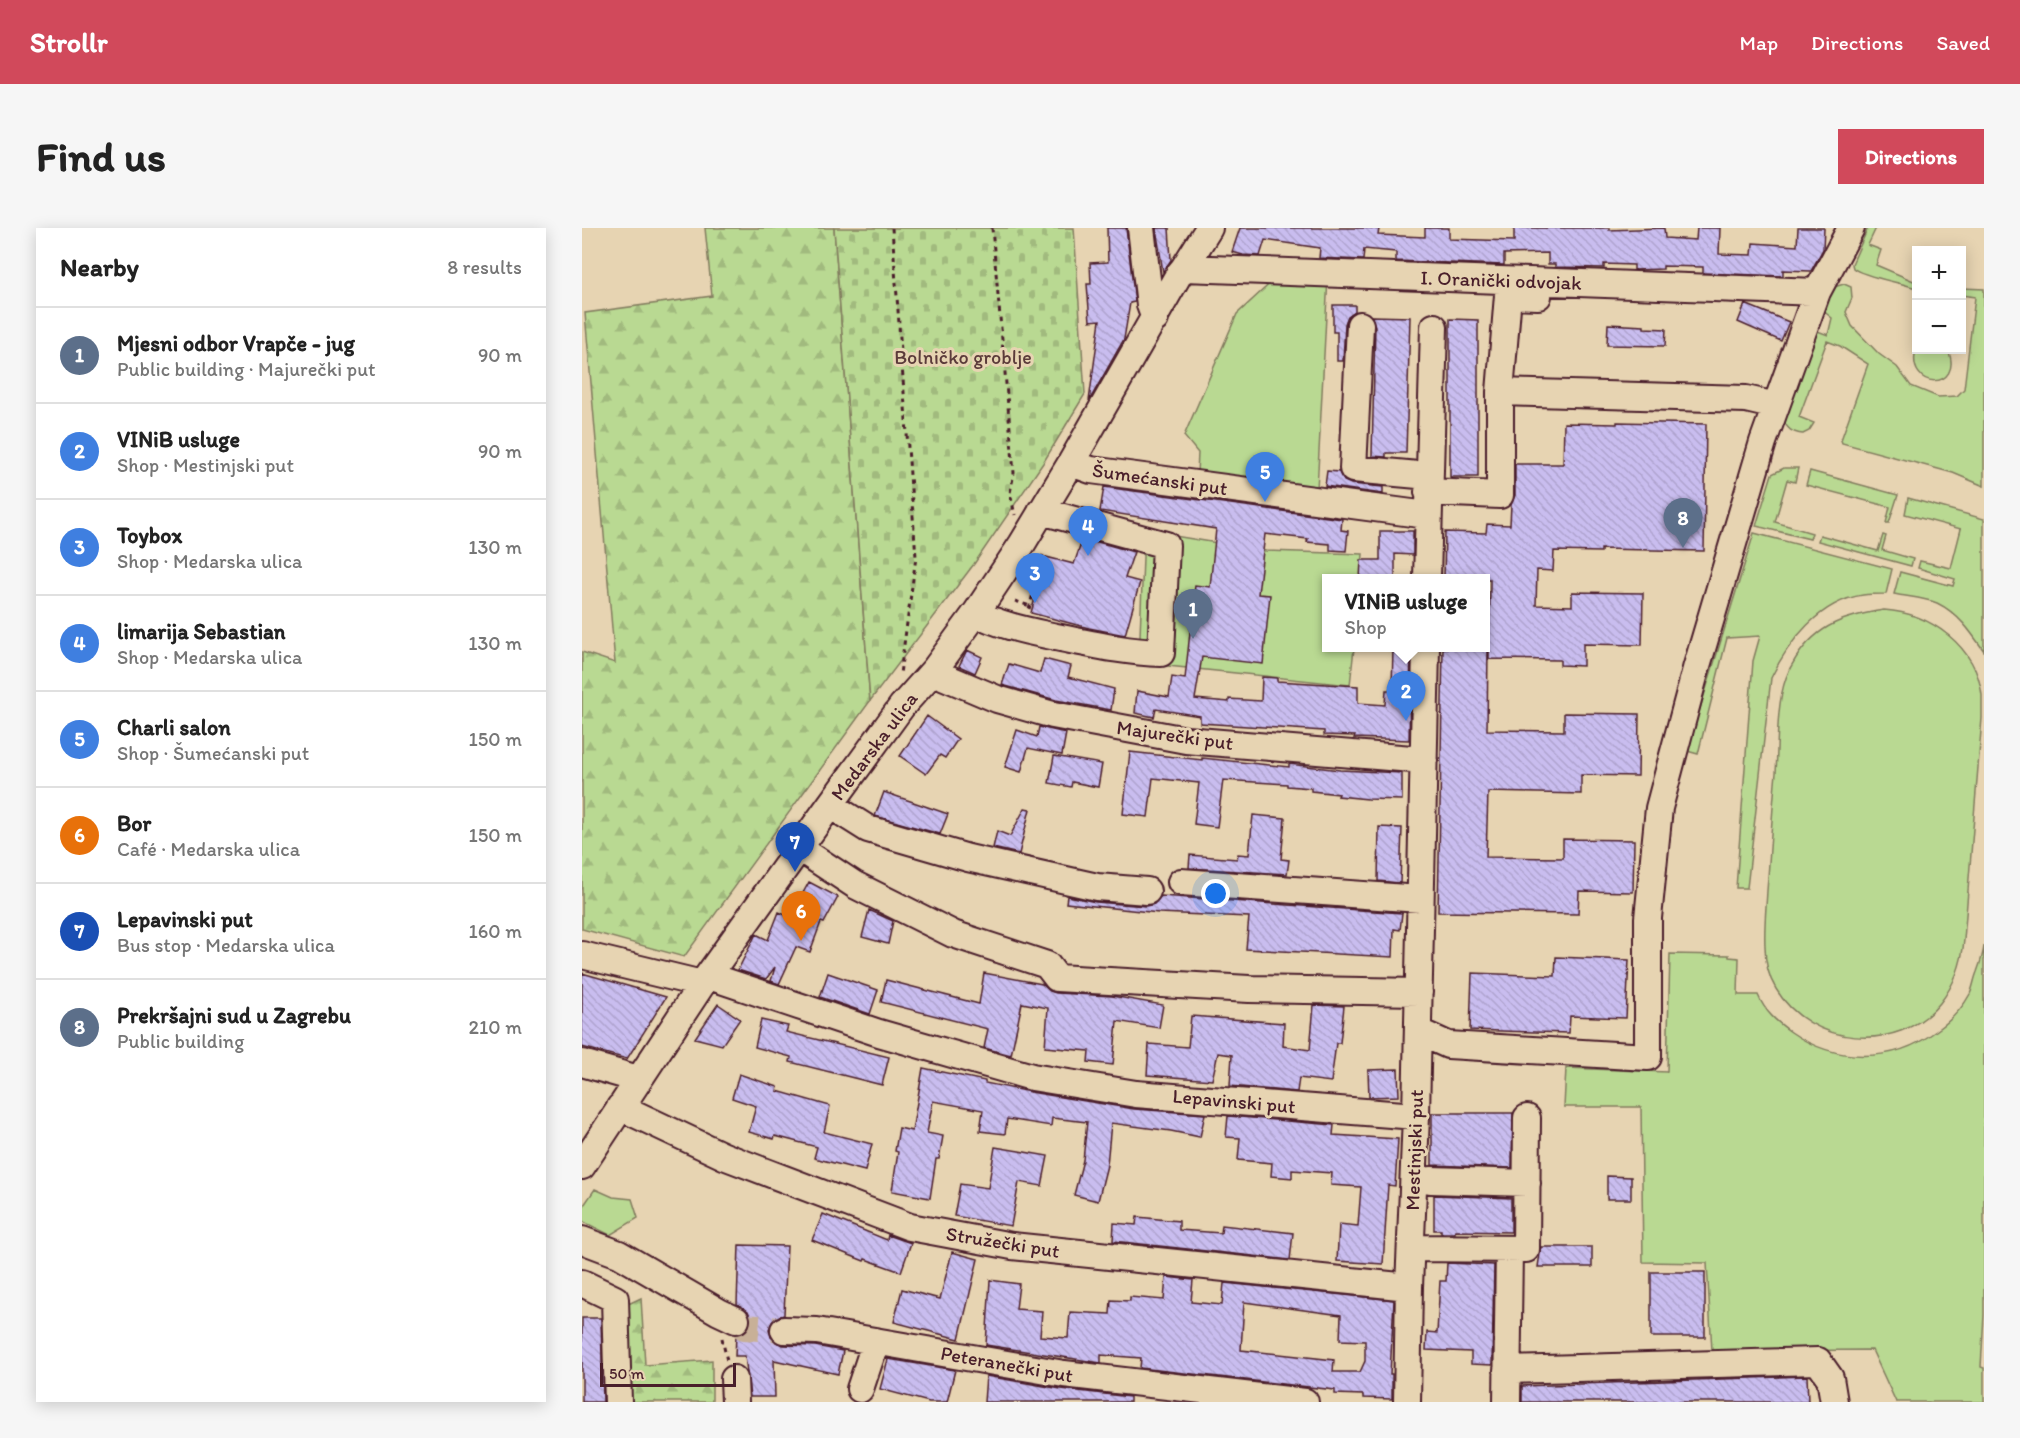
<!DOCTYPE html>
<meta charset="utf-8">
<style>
:root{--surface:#fff;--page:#f6f6f6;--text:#222;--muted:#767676;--line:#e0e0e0;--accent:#d1495b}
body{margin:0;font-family:Itim,sans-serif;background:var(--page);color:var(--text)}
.controls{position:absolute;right:18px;top:18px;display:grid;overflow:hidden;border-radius:0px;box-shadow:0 3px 15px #0003}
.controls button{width:54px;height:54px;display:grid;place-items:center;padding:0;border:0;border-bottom:2px solid var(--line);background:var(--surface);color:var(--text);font:30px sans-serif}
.scale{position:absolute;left:18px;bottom:15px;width:136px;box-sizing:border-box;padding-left:6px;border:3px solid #4a1f2b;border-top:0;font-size:16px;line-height:21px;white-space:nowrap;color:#4a1f2b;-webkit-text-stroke:4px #e7d4b2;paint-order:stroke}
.you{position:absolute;left:634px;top:666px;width:21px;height:21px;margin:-15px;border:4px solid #fff;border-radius:50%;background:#1a73e8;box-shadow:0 0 0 9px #1a73e833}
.badge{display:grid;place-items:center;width:39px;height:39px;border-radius:50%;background:var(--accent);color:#fff;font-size:20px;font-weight:700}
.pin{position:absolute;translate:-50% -50px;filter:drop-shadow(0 2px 3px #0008)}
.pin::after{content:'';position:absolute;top:32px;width:21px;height:18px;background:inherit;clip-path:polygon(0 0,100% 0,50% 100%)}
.popup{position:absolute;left:740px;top:346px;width:168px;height:78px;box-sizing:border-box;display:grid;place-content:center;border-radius:0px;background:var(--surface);filter:drop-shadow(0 2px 4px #0005);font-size:20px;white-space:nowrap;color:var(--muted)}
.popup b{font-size:22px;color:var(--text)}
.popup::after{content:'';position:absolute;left:50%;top:100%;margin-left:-12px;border:12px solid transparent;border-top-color:var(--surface)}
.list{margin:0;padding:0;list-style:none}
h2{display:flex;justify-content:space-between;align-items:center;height:78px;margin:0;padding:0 24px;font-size:26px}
h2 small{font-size:20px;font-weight:400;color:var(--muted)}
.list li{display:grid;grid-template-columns:39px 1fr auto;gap:18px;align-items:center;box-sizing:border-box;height:96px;padding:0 24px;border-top:2px solid var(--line)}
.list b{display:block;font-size:22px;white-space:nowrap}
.list p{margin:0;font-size:20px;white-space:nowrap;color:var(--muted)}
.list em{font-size:20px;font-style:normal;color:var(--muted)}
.map{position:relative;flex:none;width:1402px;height:1174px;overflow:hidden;border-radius:0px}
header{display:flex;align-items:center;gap:36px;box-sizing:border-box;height:84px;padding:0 30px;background:var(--accent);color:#fff}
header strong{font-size:28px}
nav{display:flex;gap:33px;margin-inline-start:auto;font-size:21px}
.intro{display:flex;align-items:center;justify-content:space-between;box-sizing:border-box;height:144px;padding:0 36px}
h1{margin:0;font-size:42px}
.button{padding:15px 27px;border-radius:0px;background:var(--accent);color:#fff;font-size:21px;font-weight:700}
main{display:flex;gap:36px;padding:0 36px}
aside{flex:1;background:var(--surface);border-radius:0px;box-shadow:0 3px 15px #0003}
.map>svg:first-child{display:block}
.green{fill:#b9d992;stroke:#827c5e;stroke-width:1.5}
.forest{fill:url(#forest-firs);stroke:#827c5e;stroke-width:1.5}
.cemetery{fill:url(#cemetery-stones);stroke:#827c5e;stroke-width:1.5}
.building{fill:url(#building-back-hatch);stroke:#4a1f2b;stroke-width:1.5;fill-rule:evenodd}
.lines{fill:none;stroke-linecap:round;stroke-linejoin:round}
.minor-tunnel{stroke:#c8b097;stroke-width:26;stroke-dasharray:26 13;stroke-linecap:butt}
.minor-casing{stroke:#4a1f2b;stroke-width:30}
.path{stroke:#4a1f2b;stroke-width:3;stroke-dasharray:4.5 4.5;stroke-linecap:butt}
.minor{stroke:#e7d4b2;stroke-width:26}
.labels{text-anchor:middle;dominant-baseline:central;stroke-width:6;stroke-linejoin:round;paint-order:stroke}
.street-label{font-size:20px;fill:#4a1f2b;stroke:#e7d4b2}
.park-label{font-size:20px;fill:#5b3b3a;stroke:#e7d4b2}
</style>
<header>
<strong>Strollr</strong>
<nav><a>Map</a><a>Directions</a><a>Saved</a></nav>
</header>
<div class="intro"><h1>Find us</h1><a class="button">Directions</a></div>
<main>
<aside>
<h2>Nearby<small>8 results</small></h2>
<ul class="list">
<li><span class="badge" style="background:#5c6f8a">1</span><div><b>Mjesni odbor Vrapče - jug</b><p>Public building · Majurečki put</p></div><em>90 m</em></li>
<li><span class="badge" style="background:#3f7fe0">2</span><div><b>VINiB usluge</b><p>Shop · Mestinjski put</p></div><em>90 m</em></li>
<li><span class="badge" style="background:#3f7fe0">3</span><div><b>Toybox</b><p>Shop · Medarska ulica</p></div><em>130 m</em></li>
<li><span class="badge" style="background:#3f7fe0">4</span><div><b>limarija Sebastian</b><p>Shop · Medarska ulica</p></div><em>130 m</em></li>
<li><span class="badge" style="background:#3f7fe0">5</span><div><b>Charli salon</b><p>Shop · Šumećanski put</p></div><em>150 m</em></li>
<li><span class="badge" style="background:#e8710a">6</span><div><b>Bor</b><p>Café · Medarska ulica</p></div><em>150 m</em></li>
<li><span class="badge" style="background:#1a4fb4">7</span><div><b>Lepavinski put</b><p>Bus stop · Medarska ulica</p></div><em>160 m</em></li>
<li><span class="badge" style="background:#5c6f8a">8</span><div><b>Prekršajni sud u Zagrebu</b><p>Public building</p></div><em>210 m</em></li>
</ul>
</aside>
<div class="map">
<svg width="1402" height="1174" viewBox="0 0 1402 1174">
<defs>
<pattern id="forest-firs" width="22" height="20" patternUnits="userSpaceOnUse" patternTransform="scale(1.5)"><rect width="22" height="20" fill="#b9d992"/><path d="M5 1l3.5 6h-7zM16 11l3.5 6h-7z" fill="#a1ba7e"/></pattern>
<pattern id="cemetery-stones" width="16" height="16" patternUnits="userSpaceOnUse" patternTransform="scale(1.5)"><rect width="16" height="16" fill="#b9d992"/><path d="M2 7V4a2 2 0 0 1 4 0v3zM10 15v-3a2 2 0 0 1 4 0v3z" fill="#a1ba7e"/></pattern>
<pattern id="building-back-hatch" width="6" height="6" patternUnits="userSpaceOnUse" patternTransform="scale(1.5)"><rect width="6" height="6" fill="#c9bdef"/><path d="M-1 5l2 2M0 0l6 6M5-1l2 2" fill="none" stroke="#aea2cd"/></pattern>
</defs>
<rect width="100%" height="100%" fill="#e7d4b2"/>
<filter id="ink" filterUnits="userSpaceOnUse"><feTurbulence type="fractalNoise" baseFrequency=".0167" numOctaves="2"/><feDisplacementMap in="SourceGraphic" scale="12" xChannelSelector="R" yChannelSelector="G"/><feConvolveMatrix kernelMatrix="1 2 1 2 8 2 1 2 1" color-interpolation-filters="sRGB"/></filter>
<g filter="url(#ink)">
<!-- green -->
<path class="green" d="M 1286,0 L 1294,0 L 1286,17 L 1299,22 L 1294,37 L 1334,54 L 1334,60 C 1320,55 1279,48 1271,40 L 1270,36 Z
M 695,49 L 746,49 L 735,262 L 615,246 L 616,225 L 602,208 L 655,86 Z
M 1262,56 L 1269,59 L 1270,70 L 1264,84 L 1270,98 L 1297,126 L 1315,139 L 1329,158 L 1356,169 L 1375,168 L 1382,161 L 1393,69 L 1380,67 L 1380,60 L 1402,61 L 1402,258 L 1371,245 L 1260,215 L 1259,212 L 1286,136 L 1258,118 L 1245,113 L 1217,189 L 1232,195 L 1227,203 L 1221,206 C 1210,205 1205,201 1201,191 L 1233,102 L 1246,107 L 1250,90 L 1240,82 L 1252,59 Z
M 1334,121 L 1366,122 C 1383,162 1323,164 1334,121 Z
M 1202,240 L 1216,240 L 1213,254 L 1205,252 L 1193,294 L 1230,305 L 1228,311 L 1174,298 L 1190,246 Z
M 1228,243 L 1316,267 L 1307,295 L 1304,295 L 1308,279 L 1224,257 Z
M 1326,270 L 1402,291 L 1402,423 C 1389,404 1376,385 1355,375 C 1342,370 1326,369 1312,366 L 1318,344 L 1371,358 L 1373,351 L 1336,340 L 1338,333 L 1369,340 L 1379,301 L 1323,286 Z
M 562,303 L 684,323 L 781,326 L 779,350 L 744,350 L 744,420 L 772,420 L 768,457 L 557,435 Z
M 1172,305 L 1310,341 L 1304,366 C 1297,366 1288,366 1281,367 C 1238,373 1206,414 1189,450 L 1165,660 L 1154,660 L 1171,433 L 1178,408 L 1145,410 L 1116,526 L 1105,523 Z
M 1238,307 L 1296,323 L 1301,307 L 1304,308 L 1300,322 L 1331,331 L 1329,338 L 1236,313 Z
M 1302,382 C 1349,385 1394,418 1400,467 C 1400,474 1400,482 1400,490 L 1382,712 C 1380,735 1373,756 1358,775 C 1316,827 1228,818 1194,761 C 1186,748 1183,733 1183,718 C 1182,700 1184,681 1185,663 C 1188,624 1190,585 1194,545 C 1196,516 1194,478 1204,450 C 1206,444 1210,436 1214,430 C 1236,396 1264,388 1302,382 Z
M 1402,718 L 1402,1087 L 1399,1139 L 1402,1140 L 1402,1174 L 1314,1174 L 1290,1122 L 1130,1123 L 1125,1035 L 1061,1034 L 1059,879 L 982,879 L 984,840 L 1085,844 L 1088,726 L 1147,727 L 1147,729 L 1157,730 L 1156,767 L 1176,767 C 1183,784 1195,794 1209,804 C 1253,835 1311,836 1354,803 C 1367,794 1380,781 1388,766 C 1391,760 1392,751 1395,744 C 1398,736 1401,727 1402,718 Z
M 13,961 L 31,969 L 50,971 L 56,990 L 28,1007 L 0,993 L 0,980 Z"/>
<!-- forest -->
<path class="forest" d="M 123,0 L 252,0 L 288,473 L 102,729 L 0,701 L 0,424 L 33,435 L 3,85 L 130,68 Z
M 59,1070 L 63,1137 L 130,1132 L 130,1174 L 43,1174 L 40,1079 Z"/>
<!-- cemetery -->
<path class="cemetery" d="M 252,0 L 492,0 L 503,166 L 461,235 L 392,336 L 288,473 Z"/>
<!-- building -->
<path class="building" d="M 525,0 L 544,0 L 553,74 L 548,75 L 542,111 L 507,173 L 518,92 L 508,93 L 505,56 L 509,56 L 508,35 L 526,34 Z
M 574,0 L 587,0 L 589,32 L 581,44 Z
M 658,0 L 786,0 L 797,1 L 796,7 L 843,9 L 843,0 L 867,0 L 867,11 L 932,13 L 932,0 L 1027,0 L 1027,2 L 1082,0 L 1083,10 L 1114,12 L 1115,0 L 1138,0 L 1137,26 L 1170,27 L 1171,15 L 1215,18 L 1216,0 L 1242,0 L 1241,21 L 1229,43 L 1201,42 L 1201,48 L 1121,45 L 1121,39 L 1081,38 L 1081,41 L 1052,42 L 1052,37 L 1022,36 L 1022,40 L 973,39 L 973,36 L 966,36 L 966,25 L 922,26 L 922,37 L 814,33 L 814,24 L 782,21 L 781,32 L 737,30 L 738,20 L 683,12 L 678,28 L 661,27 L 650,24 Z
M 1163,76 L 1207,94 L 1199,113 L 1156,94 Z
M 751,77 L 773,77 L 773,83 L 766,88 L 763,96 L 761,133 L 755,133 L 755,104 L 751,104 Z
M 789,88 L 828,89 L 824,225 L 804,225 L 804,229 L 790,228 L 793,98 Z
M 868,91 L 896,92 L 896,249 L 868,249 Z
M 1026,96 L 1062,98 L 1062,100 L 1084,101 L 1083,118 L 1025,117 Z
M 1035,194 L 1124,196 L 1122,323 L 1019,321 L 1019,324 L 972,323 L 971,343 L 955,342 L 954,377 L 990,378 L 990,364 L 1061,365 L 1060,417 L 1001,416 L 1001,438 L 978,437 L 978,432 L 907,431 L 908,351 L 862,351 L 863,304 L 904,305 L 905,296 L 928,297 L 929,277 L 933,267 L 933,236 L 981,236 L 982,195 L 1035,196 Z
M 745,243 L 757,244 L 762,253 L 769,256 L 801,259 L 801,266 L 743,258 Z
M 522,259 L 760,291 L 759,302 L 766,303 L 764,323 L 748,322 L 748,316 L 725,314 L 726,311 L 683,306 L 676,366 L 688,367 L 681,436 L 620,429 L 613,471 L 647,474 L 647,471 L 679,473 L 680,449 L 695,450 L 695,453 L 776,458 L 776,475 L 803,477 L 804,462 L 810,462 L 811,420 L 829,420 L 827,512 L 772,510 L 773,508 L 742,507 L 742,503 L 618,495 L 618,488 L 574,481 L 572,489 L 553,485 L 555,463 L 587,469 L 590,449 L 603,451 L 613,357 L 628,359 L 634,301 L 518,283 Z
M 798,303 L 831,303 L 831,327 L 813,326 L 813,351 L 778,351 L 779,332 L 798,332 Z
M 501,310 L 552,324 L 543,350 L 558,354 L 543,407 L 507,400 L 449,385 L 464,329 L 492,336 Z
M 861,420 L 906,420 L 905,502 L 982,503 L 982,485 L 1057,486 L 1056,548 L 999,547 L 999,566 L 906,564 L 904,629 L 981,630 L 981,611 L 1052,612 L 1051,664 L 997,663 L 996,686 L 856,684 Z
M 385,422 L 400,429 L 393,445 L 377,438 Z
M 462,431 L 489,438 L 486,449 L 532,461 L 529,482 L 474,472 L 420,457 L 427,436 L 458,445 Z
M 345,488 L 376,511 L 363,530 L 358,527 L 344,546 L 318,528 Z
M 457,499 L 484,505 L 480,527 L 446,520 L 439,544 L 423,539 L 435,502 L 455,509 Z
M 548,524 L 620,532 L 620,530 L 707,539 L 707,536 L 758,542 L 820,545 L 820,572 L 786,571 L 756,568 L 757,566 L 729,563 L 729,560 L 705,558 L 705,556 L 641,552 L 635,599 L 612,596 L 617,555 L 571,550 L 566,589 L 541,586 Z
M 472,528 L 520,536 L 516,559 L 490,554 L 489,559 L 467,555 Z
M 302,564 L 366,586 L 358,606 L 293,588 Z
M 443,580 L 448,581 L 437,626 L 411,620 L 415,603 L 428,608 Z
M 671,587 L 703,590 L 699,631 L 707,632 L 705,646 L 607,640 L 608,627 L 655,631 L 656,626 L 667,627 Z
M 797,599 L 820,600 L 818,655 L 796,653 Z
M 227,654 L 256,669 L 242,695 L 239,694 L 228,724 L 214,719 L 197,756 L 189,753 L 193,739 L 184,751 L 156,742 L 174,706 L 186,712 L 197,684 L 208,689 Z
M 485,668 L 514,674 L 564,678 L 572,676 L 579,668 L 820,685 L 818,702 L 812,701 L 811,729 L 664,721 L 667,689 L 577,685 L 484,675 Z
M 287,682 L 311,693 L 306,716 L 280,709 Z
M 974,729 L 1047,732 L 1044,790 L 988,788 L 987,805 L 888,802 L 890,745 L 973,748 Z
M 0,745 L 84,769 L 45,831 L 0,819 Z
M 246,745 L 296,762 L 288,786 L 238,769 Z
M 402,745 L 460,756 L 468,763 L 474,765 L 530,768 L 581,777 L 577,800 L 535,793 L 531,837 L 506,834 L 507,823 L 463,819 L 466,780 L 440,775 L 429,827 L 402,820 L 406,801 L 299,774 L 304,752 L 397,776 Z
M 136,776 L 158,791 L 140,817 L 113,810 Z
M 732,777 L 762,778 L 758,815 L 754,815 L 749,854 L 717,850 L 715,864 L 648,858 L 650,827 L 636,825 L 630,852 L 565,847 L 567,816 L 606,819 L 609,788 L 702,795 L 701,818 L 728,822 Z
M 179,792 L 206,798 L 204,804 L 307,829 L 300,857 L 208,834 L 209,829 L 173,819 Z
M 341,840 L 403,853 L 403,855 L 448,864 L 552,881 L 623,886 L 618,909 L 589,903 L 529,895 L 525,937 L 516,973 L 492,967 L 501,932 L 505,894 L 470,890 L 469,898 L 425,891 L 423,906 L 398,903 L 401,882 L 351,873 L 345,905 L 361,908 L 357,931 L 354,931 L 348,970 L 310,963 L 316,924 L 313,923 L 317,900 L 330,903 Z
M 816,841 L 817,868 L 787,869 L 786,842 Z
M 157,846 L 196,859 L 195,863 L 248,878 L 242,904 L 290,916 L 283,943 L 232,930 L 235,919 L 193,908 L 192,911 L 167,904 L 174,878 L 150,870 Z
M 850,885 L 931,885 L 930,940 L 850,937 Z
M 646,888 L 752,897 L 751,907 L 816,911 L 813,958 L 806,957 L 801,1036 L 755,1033 L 757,996 L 776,998 L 779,959 L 749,957 L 750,945 L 710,942 L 710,950 L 689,948 L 690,935 L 656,932 L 658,910 L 644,909 Z
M 413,919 L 466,928 L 460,958 L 437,954 L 429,998 L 372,988 L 378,956 L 406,960 Z
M 1025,948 L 1049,949 L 1049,971 L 1025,971 Z
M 852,967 L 929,970 L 929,1004 L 873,1003 L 873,1005 L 859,1005 L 859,1002 L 852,1002 Z
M 241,986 L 305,1012 L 306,1007 L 329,1015 L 319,1044 L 283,1031 L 282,1033 L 230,1012 Z
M 555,989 L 597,993 L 597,1002 L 639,1005 L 640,997 L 711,1005 L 708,1032 L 531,1013 L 532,995 L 554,997 Z
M 157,1017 L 205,1018 L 202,1087 L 195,1089 L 190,1094 L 187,1101 L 189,1109 L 194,1114 L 201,1117 L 233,1118 L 261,1123 L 256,1146 L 192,1132 L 193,1169 L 168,1169 L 163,1128 L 153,1128 L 154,1107 L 163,1104 L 167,1099 L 169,1091 L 166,1083 L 155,1076 Z
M 959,1019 L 1010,1019 L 1010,1039 L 956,1039 Z
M 370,1024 L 396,1031 L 377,1111 L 312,1094 L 320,1061 L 358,1071 Z
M 865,1035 L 912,1037 L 910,1137 L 889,1136 L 889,1124 L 844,1122 L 845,1104 L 855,1105 L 858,1053 L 864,1053 Z
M 1069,1044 L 1123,1044 L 1123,1109 L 1069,1109 Z
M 584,1049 L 611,1052 L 609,1074 L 640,1077 L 642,1055 L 812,1072 L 808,1146 L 810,1146 L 810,1171 L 781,1170 L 781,1167 L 753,1166 L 753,1162 L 558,1140 L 559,1130 L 519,1127 L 519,1135 L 404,1117 L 408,1052 L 437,1056 L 434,1081 L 460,1083 L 458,1108 L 486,1110 L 488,1084 L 528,1086 L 529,1072 L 548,1073 L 548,1069 L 582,1072 ZM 662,1074 L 759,1087 L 758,1112 L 783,1113 L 783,1133 L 778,1144 L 751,1144 L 752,1132 L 659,1122 Z
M 0,1090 L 19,1090 L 21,1174 L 0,1174 Z
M 306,1131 L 373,1142 L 365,1174 L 347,1174 L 298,1161 Z
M 404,1148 L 479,1161 L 548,1169 L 548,1174 L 402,1174 Z
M 1225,1148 L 1226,1174 L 940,1174 L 940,1158 Z"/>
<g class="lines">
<!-- minor-tunnel -->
<path class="minor-tunnel" d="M 154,1092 L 162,1099 L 202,1102"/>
<defs>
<path id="minor" d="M 559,0 L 568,77 L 573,91
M 602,40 L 1235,64
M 778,97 L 771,241 L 847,248
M 918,164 L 1164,171 L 1194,178
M 489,235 L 509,242 L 845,287
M 846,264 L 918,267 L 918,164 L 926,67 L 956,68
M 845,350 L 852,99
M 394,385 C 419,398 447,403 474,409 C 509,416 543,424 579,425 L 584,317 L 459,283
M 353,441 L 363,449 L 415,471 L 471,487 L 604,512 L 842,532
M 248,577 L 286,601 L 386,630 L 515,659 L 565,663
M 217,620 L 273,657 L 371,706 L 465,737 L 475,750 L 667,761 L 837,764
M 599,654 L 838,671
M 0,727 L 120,756
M 127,748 L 297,805 L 450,849 L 554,866 L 834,888
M 844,807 L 866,817 L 1066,829 L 1066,690 L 1077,580 L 1114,441 L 1181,214 L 1235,64 L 1269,0
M 0,835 L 56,851
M 38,879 L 142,928 L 328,999 L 430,1018 L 827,1059
M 0,938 L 120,756 L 248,577 L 320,478 L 353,441 L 394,385 L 440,316 L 489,235 L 597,46 L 602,40 L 627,0
M 849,952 L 945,955
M 0,1012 L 37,1026 L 137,1084 L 154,1092
M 829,1020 L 944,1021 L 945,890
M 0,1055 L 33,1071 L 36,1174
M 202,1102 L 235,1103 L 482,1146 L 723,1174
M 925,1142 L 1236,1133 L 1248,1150 L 1252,1174
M 152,1151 L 153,1174
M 278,1161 L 294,1113
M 825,1174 L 827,1059 L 834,888 L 844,420
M 925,1174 L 927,1021"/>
</defs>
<!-- minor casing -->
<use href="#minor" class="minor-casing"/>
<!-- path -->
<path class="path" d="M 310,0 L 334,329 L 318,446
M 410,0 L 432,245 L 428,265 L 433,287
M 433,373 L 448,378
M 447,381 L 461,327
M 140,1110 L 145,1133"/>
<!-- minor -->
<use href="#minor" class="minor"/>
</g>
</g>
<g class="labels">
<!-- street labels -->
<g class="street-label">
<text transform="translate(919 52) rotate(2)">I. Oranički odvojak</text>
<text transform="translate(578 251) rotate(8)">Šumećanski put</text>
<text transform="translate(593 507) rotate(8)">Majurečki put</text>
<text transform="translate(292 518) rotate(-53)">Medarska ulica</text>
<text transform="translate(652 873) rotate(5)">Lepavinski put</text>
<text transform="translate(832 922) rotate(-88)">Mestinjski put</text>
<text transform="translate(421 1014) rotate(9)">Stružečki put</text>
<text transform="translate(425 1136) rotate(10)">Peteranečki put</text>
</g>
<!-- park labels -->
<g class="park-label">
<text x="381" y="129">Bolničko groblje</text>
</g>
</g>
</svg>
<div class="controls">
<button>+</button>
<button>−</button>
</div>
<div class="scale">50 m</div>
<div class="you"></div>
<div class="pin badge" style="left:611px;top:411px;background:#5c6f8a">1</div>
<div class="pin badge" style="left:824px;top:493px;background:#3f7fe0">2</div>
<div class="popup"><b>VINiB usluge</b>Shop</div>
<div class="pin badge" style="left:453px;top:375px;background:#3f7fe0">3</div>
<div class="pin badge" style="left:506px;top:328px;background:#3f7fe0">4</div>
<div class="pin badge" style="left:683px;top:274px;background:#3f7fe0">5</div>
<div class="pin badge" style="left:219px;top:713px;background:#e8710a">6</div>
<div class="pin badge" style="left:213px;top:644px;background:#1a4fb4">7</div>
<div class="pin badge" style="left:1101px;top:320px;background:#5c6f8a">8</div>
</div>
</main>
